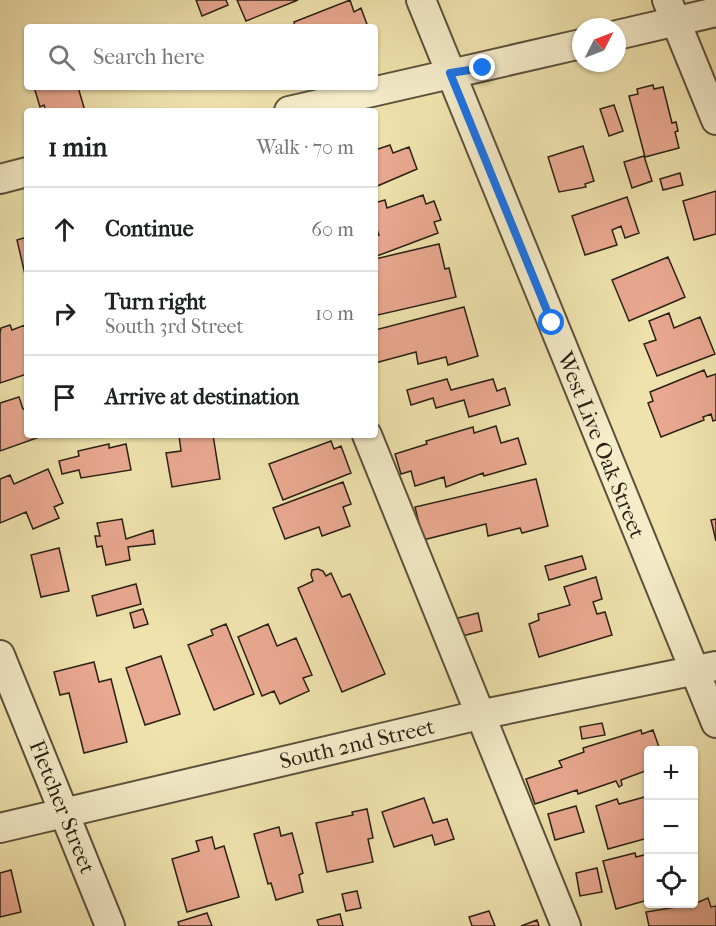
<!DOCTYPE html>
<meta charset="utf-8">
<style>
:root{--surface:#fff;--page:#f2f2f2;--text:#202124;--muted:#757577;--line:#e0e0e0}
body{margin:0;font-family:"IM FELL French Canon",serif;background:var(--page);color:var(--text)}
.controls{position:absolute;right:18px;bottom:18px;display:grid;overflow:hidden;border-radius:6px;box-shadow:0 2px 4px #0004}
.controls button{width:54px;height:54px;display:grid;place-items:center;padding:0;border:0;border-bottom:2px solid var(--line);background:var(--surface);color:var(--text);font:30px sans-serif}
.compass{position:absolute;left:572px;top:18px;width:54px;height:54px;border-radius:50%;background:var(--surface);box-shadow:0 2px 4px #0004;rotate:48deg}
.stop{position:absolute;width:18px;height:18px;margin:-14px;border:4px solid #1a73e8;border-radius:50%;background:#fff}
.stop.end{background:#1a73e8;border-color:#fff;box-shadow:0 2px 6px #0008}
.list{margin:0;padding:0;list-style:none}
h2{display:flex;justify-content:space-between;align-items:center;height:78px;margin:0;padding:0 24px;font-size:26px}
h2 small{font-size:20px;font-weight:400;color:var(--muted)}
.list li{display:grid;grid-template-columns:39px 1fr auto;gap:18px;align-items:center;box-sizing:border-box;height:84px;padding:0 24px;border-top:2px solid var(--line)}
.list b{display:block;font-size:22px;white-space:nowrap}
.list p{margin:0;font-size:20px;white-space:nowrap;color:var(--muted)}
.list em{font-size:20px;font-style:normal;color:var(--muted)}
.icon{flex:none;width:33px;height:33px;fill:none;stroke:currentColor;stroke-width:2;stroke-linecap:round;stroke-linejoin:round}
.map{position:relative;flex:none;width:716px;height:926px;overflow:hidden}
.search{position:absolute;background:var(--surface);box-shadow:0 2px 4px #0004;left:24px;top:24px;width:354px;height:66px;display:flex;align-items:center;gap:15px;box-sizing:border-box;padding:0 21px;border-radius:6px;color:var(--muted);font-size:22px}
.panel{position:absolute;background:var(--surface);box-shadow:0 2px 4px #0004;left:24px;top:108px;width:354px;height:330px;border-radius:6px}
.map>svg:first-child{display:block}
.building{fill:#e9a890;stroke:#2b2116;stroke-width:1.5}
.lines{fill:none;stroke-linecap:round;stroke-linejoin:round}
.minor-casing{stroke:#5c513c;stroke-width:32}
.minor{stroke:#f5ecca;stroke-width:28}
.route{stroke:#1a73e8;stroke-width:8}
.labels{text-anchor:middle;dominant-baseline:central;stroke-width:4.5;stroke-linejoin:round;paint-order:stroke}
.street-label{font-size:22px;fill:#2b2116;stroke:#f5ecca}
</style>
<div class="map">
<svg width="716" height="926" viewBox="0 0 716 926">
<rect width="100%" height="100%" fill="#efe2ad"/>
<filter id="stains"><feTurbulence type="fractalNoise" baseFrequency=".00333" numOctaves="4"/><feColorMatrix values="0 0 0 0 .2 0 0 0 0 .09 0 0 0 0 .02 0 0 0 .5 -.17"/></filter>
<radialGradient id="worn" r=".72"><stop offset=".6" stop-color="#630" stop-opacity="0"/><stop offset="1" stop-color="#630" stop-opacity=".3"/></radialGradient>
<!-- building -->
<path class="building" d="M 196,0 L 226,0 L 228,5 L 202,16 Z
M 237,0 L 298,0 L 246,21 Z
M 350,0 L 354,12 L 361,8 L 368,27 L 295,27 L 294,22 Z
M 653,85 L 654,89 L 663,87 L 672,123 L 676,122 L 678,131 L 675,132 L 679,148 L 645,157 L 629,96 L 638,94 L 637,89 Z
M 34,87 L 78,87 L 85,111 L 46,111 L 44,105 L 40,107 Z
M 614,105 L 623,131 L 609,136 L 600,109 Z
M 390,145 L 393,153 L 409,147 L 417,169 L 375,187 L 375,150 Z
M 583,146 L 594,181 L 585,184 L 586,187 L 559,192 L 548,157 Z
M 644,156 L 652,181 L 632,188 L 624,162 Z
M 680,173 L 683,185 L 663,190 L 660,179 Z
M 716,191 L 716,234 L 694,240 L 683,201 Z
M 423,195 L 426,204 L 434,201 L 441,220 L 434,222 L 438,233 L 377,256 L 375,236 L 379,235 L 375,225 L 375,199 L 378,202 L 385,200 L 387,208 Z
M 627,197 L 639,233 L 625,238 L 621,226 L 612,230 L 617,245 L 585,255 L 572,216 Z
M 27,237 L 27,283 L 17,240 Z
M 439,244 L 445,269 L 449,268 L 456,297 L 378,315 L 375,309 L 375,259 Z
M 668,257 L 685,297 L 629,321 L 612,280 Z
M 464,307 L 478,356 L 448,365 L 446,357 L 418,364 L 416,352 L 375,363 L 375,330 Z
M 669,313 L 674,328 L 700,317 L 715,354 L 657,376 L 644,344 L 656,340 L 649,321 Z
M 10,325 L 12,330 L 25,325 L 27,374 L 0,383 L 0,333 L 1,328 Z
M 704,370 L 707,377 L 716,374 L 716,420 L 713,421 L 711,414 L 703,417 L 704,420 L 661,437 L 648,403 L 653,401 L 650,392 Z
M 447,379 L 451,390 L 493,379 L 497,391 L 505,388 L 510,405 L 469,417 L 464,400 L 436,408 L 433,398 L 411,405 L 407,390 Z
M 19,397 L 23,409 L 27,408 L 27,435 L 45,435 L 0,451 L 0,403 Z
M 496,426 L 501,443 L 518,438 L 526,464 L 484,476 L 483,473 L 446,487 L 444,477 L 415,486 L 411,471 L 401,474 L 395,454 L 427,444 L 426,441 L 473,427 L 474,433 Z
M 179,435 L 213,435 L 220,479 L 172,487 L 166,453 L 181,451 Z
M 331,441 L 334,449 L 341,446 L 351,473 L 283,500 L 269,464 Z
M 109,444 L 109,448 L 126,444 L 131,470 L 81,478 L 79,470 L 62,474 L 59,461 L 79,456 L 78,451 Z
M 48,469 L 63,503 L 54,507 L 59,518 L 33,529 L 26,512 L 0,523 L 0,479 L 10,475 L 14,484 Z
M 536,479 L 548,526 L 522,533 L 520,528 L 488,536 L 486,524 L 423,540 L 415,507 Z
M 343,482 L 351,504 L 343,507 L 350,526 L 322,536 L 319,527 L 285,539 L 273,508 Z
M 122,519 L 126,539 L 153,530 L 155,544 L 128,547 L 130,560 L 106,565 L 102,546 L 97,547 L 95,536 L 100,536 L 97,523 Z
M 716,519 L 716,541 L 711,520 Z
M 59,548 L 69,591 L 41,597 L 31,555 Z
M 582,556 L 586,569 L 549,580 L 545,566 Z
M 318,569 L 323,571 L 326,576 L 331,573 L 342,597 L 350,594 L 385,674 L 342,692 L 298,588 L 313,581 L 311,575 L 312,570 Z
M 596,577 L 602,599 L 593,602 L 597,614 L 605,612 L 612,635 L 539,657 L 529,624 L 539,620 L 538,614 L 570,605 L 564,587 Z
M 136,584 L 141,604 L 97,616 L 92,596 Z
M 143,609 L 148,624 L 134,628 L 130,613 Z
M 478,613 L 482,631 L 458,637 L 454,619 Z
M 226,624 L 254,694 L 214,710 L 188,645 L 213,635 L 211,630 Z
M 268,624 L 277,646 L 296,638 L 312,675 L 303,678 L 309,691 L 280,704 L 274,691 L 262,696 L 238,637 Z
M 161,656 L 180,714 L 145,725 L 126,668 Z
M 94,662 L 99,682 L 111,679 L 127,742 L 84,753 L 69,693 L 60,695 L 54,672 Z
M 602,723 L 605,735 L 582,739 L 580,727 Z
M 641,730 L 642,734 L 653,730 L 660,750 L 648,750 L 648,770 L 621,780 L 622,785 L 619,787 L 616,781 L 578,794 L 577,790 L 535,804 L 526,779 L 562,767 L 559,761 L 584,752 L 583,748 Z
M 648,796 L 648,838 L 608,849 L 596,806 L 617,799 L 619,804 Z
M 424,798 L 433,823 L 447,819 L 454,839 L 435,845 L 432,835 L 394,847 L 382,812 Z
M 576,806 L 584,832 L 555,840 L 548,814 Z
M 367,809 L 373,838 L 368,839 L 373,862 L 327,872 L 316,823 L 353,815 L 352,812 Z
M 279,827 L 281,836 L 292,833 L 303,873 L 299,875 L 303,892 L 276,900 L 271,883 L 268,884 L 254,834 Z
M 212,837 L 215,849 L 224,846 L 239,897 L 187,912 L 172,859 L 199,851 L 196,841 Z
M 635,853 L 636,857 L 648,854 L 648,900 L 616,909 L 603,861 Z
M 597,868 L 602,892 L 580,896 L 576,873 Z
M 11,870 L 21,912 L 0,917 L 0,873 Z
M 357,891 L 361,908 L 346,911 L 342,894 Z
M 708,898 L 711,907 L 716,906 L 716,926 L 649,926 L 646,912 L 694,904 Z
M 489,911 L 495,926 L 472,926 L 469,917 Z
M 207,913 L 212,926 L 179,926 L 178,922 Z
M 340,914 L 343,926 L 319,926 L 317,920 Z
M 537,920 L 539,926 L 521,926 Z"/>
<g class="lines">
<defs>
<path id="minor" d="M 421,0 L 716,723
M 667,0 L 716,120
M 617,35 L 716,12
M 289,111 L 581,44
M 0,179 L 27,172
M 367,435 L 566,926
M 0,655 L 110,926
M 0,828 L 479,715 L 716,666"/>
</defs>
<!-- minor casing -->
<use href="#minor" class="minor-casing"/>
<!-- minor -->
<use href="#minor" class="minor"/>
</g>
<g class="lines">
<!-- route -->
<path class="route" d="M 483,68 L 450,73 L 552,323"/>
</g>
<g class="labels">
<!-- street labels -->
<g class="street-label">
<text transform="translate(601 445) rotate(68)">West Live Oak Street</text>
<text transform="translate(357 744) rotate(-13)">South 2nd Street</text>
<text transform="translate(62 807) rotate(68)">Fletcher Street</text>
</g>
</g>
<rect width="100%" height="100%" filter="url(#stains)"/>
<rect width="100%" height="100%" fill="url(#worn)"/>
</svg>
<div class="controls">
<button>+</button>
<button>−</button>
<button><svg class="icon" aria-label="locate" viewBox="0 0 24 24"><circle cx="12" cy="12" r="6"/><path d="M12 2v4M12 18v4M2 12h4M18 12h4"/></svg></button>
</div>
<svg class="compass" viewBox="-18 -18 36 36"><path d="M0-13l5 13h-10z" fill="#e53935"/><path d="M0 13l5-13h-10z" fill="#757577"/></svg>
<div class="stop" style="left:552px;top:323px"></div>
<div class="stop end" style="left:483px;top:68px"></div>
<div class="search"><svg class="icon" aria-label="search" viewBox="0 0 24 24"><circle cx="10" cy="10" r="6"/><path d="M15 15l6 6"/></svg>Search here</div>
<section class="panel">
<h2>1 min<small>Walk · 70 m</small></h2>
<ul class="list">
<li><svg class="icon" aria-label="ahead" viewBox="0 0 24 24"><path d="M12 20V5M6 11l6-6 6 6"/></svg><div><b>Continue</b></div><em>60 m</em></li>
<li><svg class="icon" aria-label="right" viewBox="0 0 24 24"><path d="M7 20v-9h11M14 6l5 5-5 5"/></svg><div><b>Turn right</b><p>South 3rd Street</p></div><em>10 m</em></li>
<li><svg class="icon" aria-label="arrive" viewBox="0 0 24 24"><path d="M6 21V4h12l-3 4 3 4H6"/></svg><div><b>Arrive at destination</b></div></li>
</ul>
</section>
</div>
